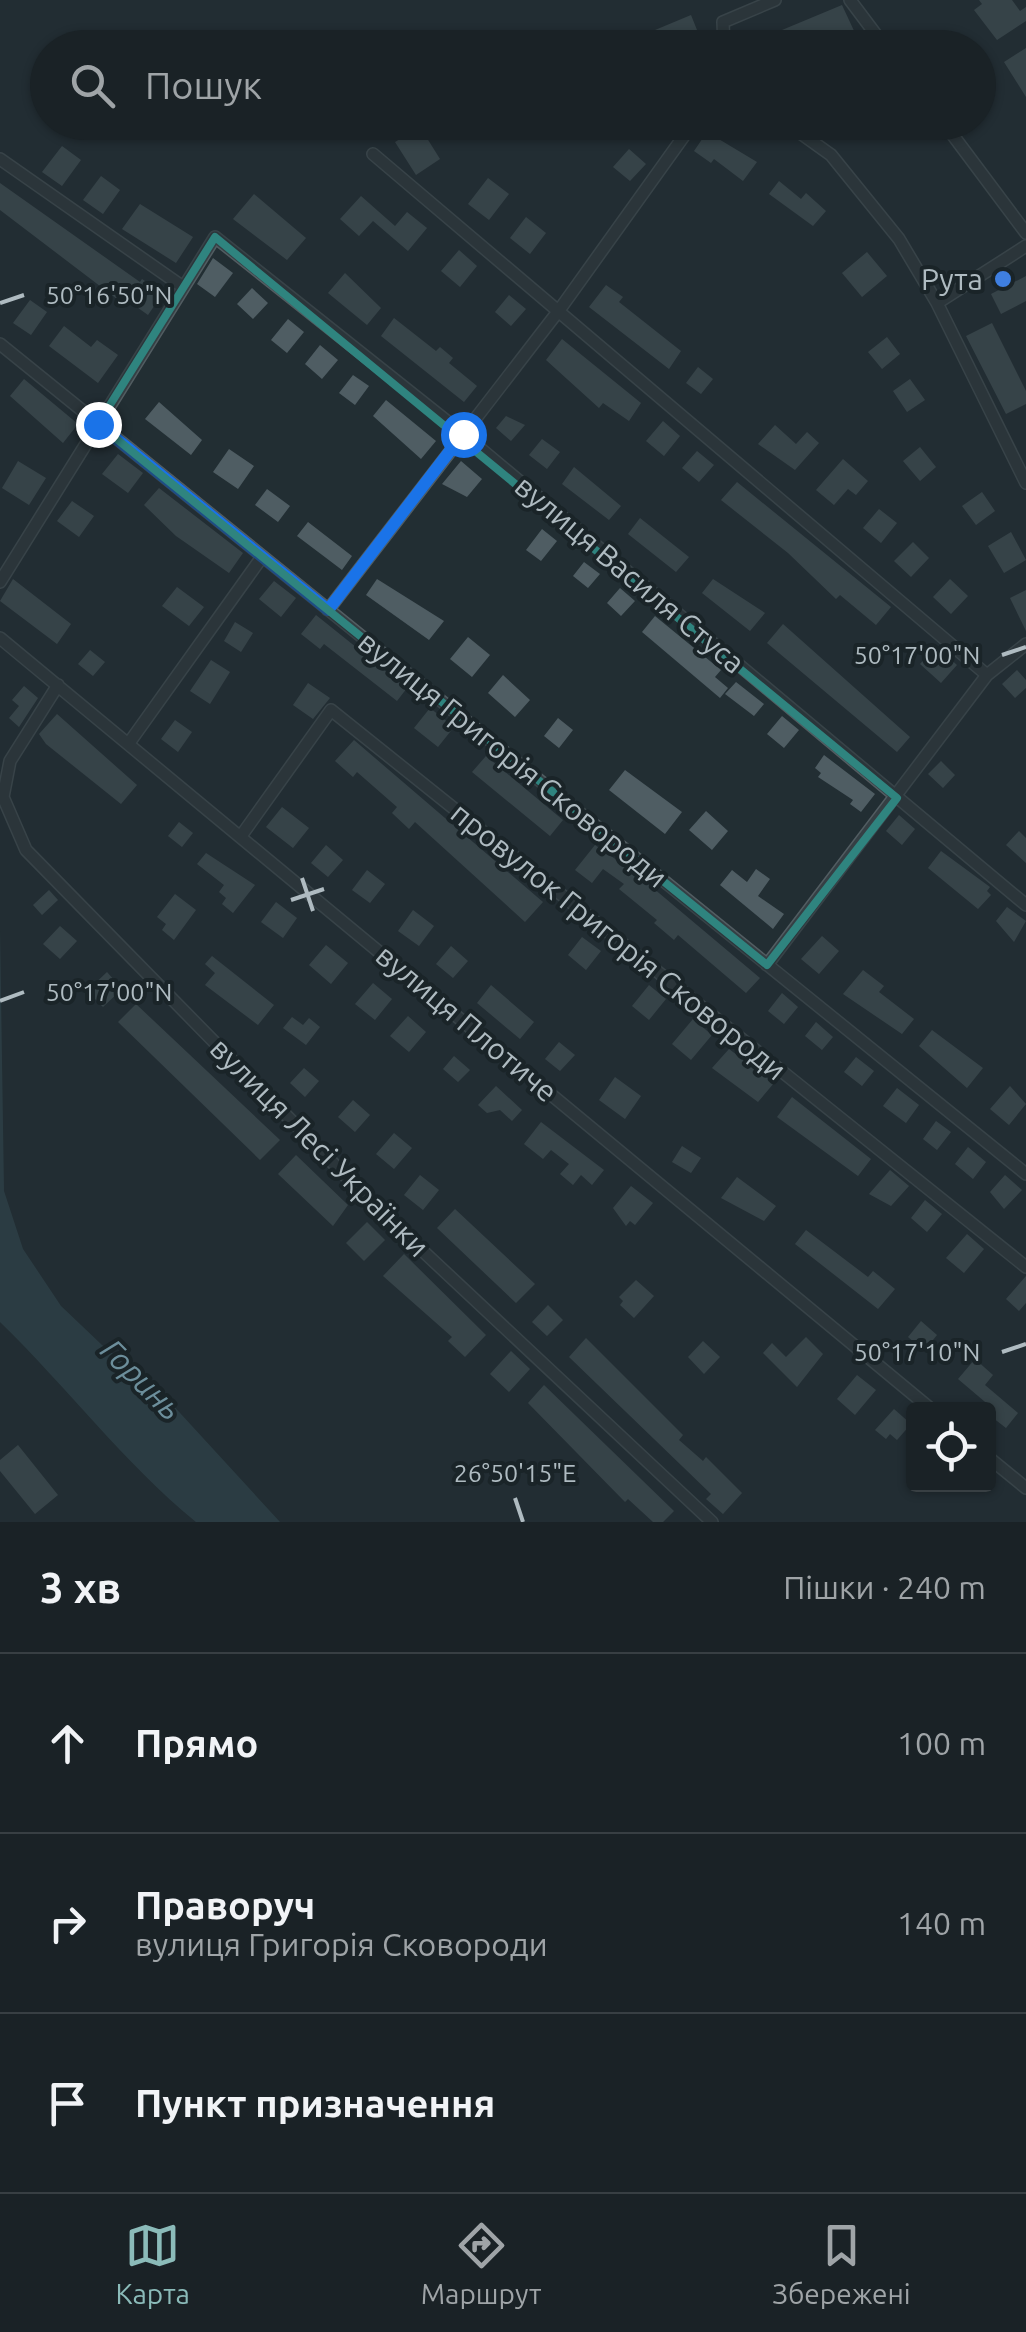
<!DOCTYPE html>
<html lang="uk">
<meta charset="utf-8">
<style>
:root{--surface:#1a2226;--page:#272f32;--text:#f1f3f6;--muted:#9fa4a7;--line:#383f43;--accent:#8bbbb9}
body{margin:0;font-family:Ubuntu,sans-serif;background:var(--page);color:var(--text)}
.controls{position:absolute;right:30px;bottom:30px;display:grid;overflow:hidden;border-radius:10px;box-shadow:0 2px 8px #0004}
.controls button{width:90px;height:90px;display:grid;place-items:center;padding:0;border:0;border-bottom:2px solid var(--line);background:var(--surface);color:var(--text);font:50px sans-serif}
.stop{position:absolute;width:30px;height:30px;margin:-22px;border:8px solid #1a73e8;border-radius:50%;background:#fff}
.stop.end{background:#1a73e8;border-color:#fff;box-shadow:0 2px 10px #0008}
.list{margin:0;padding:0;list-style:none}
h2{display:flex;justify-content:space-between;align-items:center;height:130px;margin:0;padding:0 40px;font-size:42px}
h2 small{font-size:32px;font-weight:400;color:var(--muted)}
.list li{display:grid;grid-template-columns:65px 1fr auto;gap:30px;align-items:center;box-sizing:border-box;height:180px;padding:0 40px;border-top:2px solid var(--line)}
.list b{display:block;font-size:38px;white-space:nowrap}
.list p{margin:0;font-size:32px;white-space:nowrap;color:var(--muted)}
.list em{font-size:32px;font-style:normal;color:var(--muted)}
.icon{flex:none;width:55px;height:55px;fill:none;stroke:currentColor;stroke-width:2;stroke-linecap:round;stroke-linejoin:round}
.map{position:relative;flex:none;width:1026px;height:1522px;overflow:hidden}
.search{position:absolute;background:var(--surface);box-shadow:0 2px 8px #0004;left:30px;right:30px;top:30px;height:110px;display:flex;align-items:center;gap:25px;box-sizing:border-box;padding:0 35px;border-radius:55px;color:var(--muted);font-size:38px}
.sheet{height:670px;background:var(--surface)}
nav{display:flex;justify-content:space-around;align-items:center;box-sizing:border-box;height:140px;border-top:2px solid var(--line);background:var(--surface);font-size:28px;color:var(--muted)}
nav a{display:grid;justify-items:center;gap:5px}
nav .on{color:var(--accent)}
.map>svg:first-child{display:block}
.water{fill:#374f58}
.building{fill:#4f5d63}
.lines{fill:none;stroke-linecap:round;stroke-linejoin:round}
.street-casing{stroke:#525d62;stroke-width:14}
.street{stroke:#353f44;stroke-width:11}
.route{stroke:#1a73e8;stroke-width:12}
.marked{fill:none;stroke:#2f847f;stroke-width:8;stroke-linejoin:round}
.ticks{fill:none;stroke:#afbbc1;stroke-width:4}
.shop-dot{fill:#3f7fe0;stroke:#1a2428;stroke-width:4}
.labels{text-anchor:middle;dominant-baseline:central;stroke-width:8;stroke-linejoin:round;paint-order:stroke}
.poi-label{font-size:30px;fill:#afbbc1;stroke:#1a2428;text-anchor:end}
.street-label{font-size:30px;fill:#afbbc1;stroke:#1a2428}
.water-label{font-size:32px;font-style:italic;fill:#6c8e9b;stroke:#1a2428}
.ticks-label{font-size:25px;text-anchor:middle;fill:#afbbc1;stroke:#1a2428;stroke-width:8;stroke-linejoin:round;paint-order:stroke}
</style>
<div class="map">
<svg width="1026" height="1522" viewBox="0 0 1026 1522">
<rect width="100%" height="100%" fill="#222e33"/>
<!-- water -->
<path class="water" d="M 0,931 L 4,1191 L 23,1249 L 61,1306 L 102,1345 L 158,1389 L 280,1522 L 196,1522 C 124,1463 67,1387 0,1322 Z"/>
<!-- building -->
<path class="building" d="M 979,0 L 1012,0 L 1020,11 L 1026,7 L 1026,21 L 997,40 L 974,10 L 982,4 Z
M 842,5 L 862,48 L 776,48 L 770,35 Z
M 691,15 L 701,40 L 683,48 L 612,48 Z
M 1026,48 L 1026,97 L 1004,62 Z
M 420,127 L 440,159 L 416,175 L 395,142 Z
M 707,132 L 757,162 L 743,181 L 714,159 L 711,163 L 694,151 Z
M 62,146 L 81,160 L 62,186 L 42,172 Z
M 629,149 L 646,164 L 630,181 L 613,167 Z
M 101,176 L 120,190 L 103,214 L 83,200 Z
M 488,178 L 509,194 L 489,220 L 468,204 Z
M 779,181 L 801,199 L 806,193 L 826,211 L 813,226 L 769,194 Z
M 0,183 L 140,282 L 142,279 L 163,293 L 148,315 L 120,295 L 117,299 L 0,210 Z
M 254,194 L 306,238 L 287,260 L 233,219 Z
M 361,196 L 395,226 L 407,212 L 427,228 L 408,251 L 373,221 L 359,236 L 340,219 Z
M 140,204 L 193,237 L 176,263 L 122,229 Z
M 526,217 L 546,233 L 530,254 L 510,238 Z
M 459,250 L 477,266 L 460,287 L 441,271 Z
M 867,252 L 887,276 L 862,297 L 842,273 Z
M 213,258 L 233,273 L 215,297 L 197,284 Z
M 345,273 L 381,308 L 367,325 L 328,293 Z
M 1026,276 L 1026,301 L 1001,314 L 991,294 Z
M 606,285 L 623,297 L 619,302 L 681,351 L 669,369 L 589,307 Z
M 252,288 L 268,303 L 253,319 L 237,304 Z
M 509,295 L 526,309 L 511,326 L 495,312 Z
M 30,300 L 47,312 L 31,335 L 13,323 Z
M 394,318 L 436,351 L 440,347 L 453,358 L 449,363 L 477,386 L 464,402 L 381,336 Z
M 288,319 L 304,332 L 287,353 L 271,340 Z
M 992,323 L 1026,391 L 1026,404 L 1006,414 L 966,336 Z
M 64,326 L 91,347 L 97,340 L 118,355 L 98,383 L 49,346 Z
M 887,337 L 900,354 L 882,369 L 868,352 Z
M 562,339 L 641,403 L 629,421 L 603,403 L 599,408 L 546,360 Z
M 320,345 L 338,360 L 322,379 L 305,364 Z
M 698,367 L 713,379 L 701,394 L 686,383 Z
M 353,375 L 369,386 L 355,405 L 339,393 Z
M 24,379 L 78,424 L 63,443 L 10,396 Z
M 910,379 L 925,400 L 907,412 L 893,391 Z
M 386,400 L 436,441 L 421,459 L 373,416 Z
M 159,402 L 202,440 L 191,455 L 145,419 Z
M 506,416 L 525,425 L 511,441 L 496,428 Z
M 663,421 L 680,436 L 664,456 L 646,441 Z
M 775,425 L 796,444 L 807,432 L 819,443 L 795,470 L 758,444 Z
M 542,439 L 560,452 L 547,469 L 529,455 Z
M 920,447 L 936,467 L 920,481 L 903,461 Z
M 229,449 L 254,466 L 238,489 L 213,472 Z
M 697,451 L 714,465 L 699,482 L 682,468 Z
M 118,454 L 143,473 L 128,493 L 102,474 Z
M 843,459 L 868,481 L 856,495 L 848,489 L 834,505 L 816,490 Z
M 18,461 L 46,478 L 29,505 L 2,488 Z
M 461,461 L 482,479 L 467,497 L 442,484 Z
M 574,467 L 621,506 L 609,520 L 562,484 Z
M 737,482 L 891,607 L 876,625 L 840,595 L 836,599 L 788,553 L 721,500 Z
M 159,488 L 243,553 L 229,573 L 176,536 L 144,505 Z
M 267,489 L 290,506 L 278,522 L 255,505 Z
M 982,492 L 995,511 L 976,525 L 962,506 Z
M 72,501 L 94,516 L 79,537 L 57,521 Z
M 879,509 L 897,523 L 881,543 L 863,528 Z
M 640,518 L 689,557 L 676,572 L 628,534 Z
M 308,522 L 352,556 L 342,570 L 297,536 Z
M 542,529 L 557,541 L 541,561 L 526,550 Z
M 1011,532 L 1026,560 L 1004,573 L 988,546 Z
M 913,542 L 929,558 L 911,577 L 894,561 Z
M 584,562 L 600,574 L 588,588 L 573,576 Z
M 13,579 L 71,624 L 57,644 L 0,601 Z
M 377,579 L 444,621 L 429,640 L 366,595 Z
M 713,579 L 765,613 L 750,631 L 702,593 Z
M 950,579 L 968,596 L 951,614 L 933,597 Z
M 274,581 L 296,598 L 281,617 L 259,599 Z
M 177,587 L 204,607 L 189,626 L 162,606 Z
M 620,588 L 635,601 L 621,616 L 607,603 Z
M 1026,590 L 1026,631 L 1010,598 Z
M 316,615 L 407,688 L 397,701 L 324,644 L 320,649 L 301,634 Z
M 655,616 L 721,670 L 715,677 L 728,688 L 720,698 L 642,632 Z
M 235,622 L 253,633 L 241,652 L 224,641 Z
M 783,624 L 910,737 L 897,752 L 767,643 Z
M 468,637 L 490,655 L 472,677 L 450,659 Z
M 936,646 L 957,665 L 941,683 L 920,664 Z
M 90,650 L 105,662 L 93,676 L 78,664 Z
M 211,660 L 230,672 L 210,704 L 190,691 Z
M 1017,670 L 1026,680 L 1026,688 L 1015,698 L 1002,684 Z
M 503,675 L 530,700 L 515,717 L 488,693 Z
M 736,682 L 764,704 L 754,716 L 725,694 Z
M 308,683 L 330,698 L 313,719 L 293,705 Z
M 24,686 L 38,698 L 19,727 L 9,718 L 19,706 L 12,700 Z
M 430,708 L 454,727 L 438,747 L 414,728 Z
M 57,714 L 137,785 L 121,804 L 46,744 L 39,734 Z
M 782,716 L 799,730 L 784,748 L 767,734 Z
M 558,718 L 573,730 L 559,748 L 544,736 Z
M 175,720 L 192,732 L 178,752 L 161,739 Z
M 354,740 L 543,902 L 525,922 L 415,822 L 409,829 L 392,813 L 397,807 L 357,772 L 353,777 L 335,761 Z
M 824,755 L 875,794 L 861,812 L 850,804 L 853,800 L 818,777 L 821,773 L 815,768 Z
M 486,756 L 563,820 L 550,836 L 472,772 Z
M 941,761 L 955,775 L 943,788 L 928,774 Z
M 625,770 L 682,812 L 665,834 L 609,790 Z
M 282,807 L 309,828 L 293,848 L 266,827 Z
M 706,811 L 728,831 L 712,850 L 689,830 Z
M 899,815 L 915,829 L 902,845 L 886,831 Z
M 179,822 L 193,833 L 182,847 L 168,836 Z
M 1019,831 L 1026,838 L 1026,863 L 1006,845 Z
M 326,845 L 343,860 L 328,877 L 311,863 Z
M 595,845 L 634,872 L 760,978 L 746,993 L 678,935 L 674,940 L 654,923 L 657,920 L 619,889 L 624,884 L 603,869 L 592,883 L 575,870 Z
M 941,851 L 990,887 L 987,891 L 991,895 L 978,909 L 928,868 Z
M 206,853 L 255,885 L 233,913 L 222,904 L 226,898 L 219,892 L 224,885 L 197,864 Z
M 756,869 L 770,879 L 758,896 L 784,914 L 773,929 L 720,885 L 732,870 L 747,882 Z
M 367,870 L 385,884 L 370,903 L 352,890 Z
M 49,890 L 58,900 L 42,915 L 33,905 Z
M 175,894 L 196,910 L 174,940 L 162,930 L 166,924 L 157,917 Z
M 276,902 L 297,918 L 283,938 L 261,922 Z
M 1007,907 L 1026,921 L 1014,942 L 996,921 Z
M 413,910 L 434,926 L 419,946 L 398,931 Z
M 60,926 L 77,941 L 60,959 L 43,944 Z
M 822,936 L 839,951 L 819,974 L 801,959 Z
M 582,937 L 601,951 L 586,970 L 568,955 Z
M 326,945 L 348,963 L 331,984 L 309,965 Z
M 451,946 L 468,961 L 453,978 L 436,964 Z
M 212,956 L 274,1005 L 258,1025 L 205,985 L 215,973 L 205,964 Z
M 863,970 L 884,986 L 879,992 L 914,1019 L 902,1034 L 843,994 Z
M 107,972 L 122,989 L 103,1007 L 87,991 Z
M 373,983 L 392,999 L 375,1020 L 355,1004 Z
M 491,985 L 534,1022 L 520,1039 L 477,1003 Z
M 649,985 L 666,999 L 649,1020 L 632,1006 Z
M 782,993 L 798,1007 L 784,1024 L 768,1011 Z
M 136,1004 L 280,1140 L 260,1160 L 118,1022 Z
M 408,1016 L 426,1032 L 409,1052 L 390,1036 Z
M 292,1017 L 303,1025 L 309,1018 L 320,1027 L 306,1045 L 283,1028 Z
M 693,1019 L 712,1035 L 691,1060 L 672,1044 Z
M 816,1022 L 833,1037 L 822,1050 L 805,1036 Z
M 932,1030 L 983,1068 L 967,1088 L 919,1046 Z
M 559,1042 L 575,1055 L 560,1071 L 545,1059 Z
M 729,1049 L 774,1083 L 758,1102 L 712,1068 Z
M 454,1056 L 470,1070 L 458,1082 L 443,1069 Z
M 856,1057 L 874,1071 L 862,1086 L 844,1072 Z
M 304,1068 L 319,1081 L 305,1097 L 290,1083 Z
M 615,1077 L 641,1096 L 625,1119 L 599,1100 Z
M 496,1086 L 522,1110 L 512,1121 L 500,1110 L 487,1113 L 478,1105 Z
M 1010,1086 L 1026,1104 L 1009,1125 L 990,1109 Z
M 897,1088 L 919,1105 L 906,1123 L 883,1106 Z
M 792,1097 L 871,1159 L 858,1176 L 777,1117 Z
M 353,1100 L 370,1115 L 355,1132 L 338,1117 Z
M 936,1121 L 951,1132 L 937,1150 L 923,1139 Z
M 541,1122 L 604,1170 L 592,1185 L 581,1175 L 573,1185 L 560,1174 L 569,1164 L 551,1150 L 543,1159 L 524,1144 Z
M 394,1133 L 412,1148 L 394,1169 L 376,1154 Z
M 682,1146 L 701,1158 L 691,1173 L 672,1162 Z
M 968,1147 L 986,1162 L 973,1179 L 955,1164 Z
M 296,1155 L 348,1205 L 333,1226 L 278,1174 Z
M 890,1170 L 909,1186 L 891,1206 L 869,1194 Z
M 420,1175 L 439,1190 L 423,1210 L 404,1195 Z
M 1005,1175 L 1022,1190 L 1004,1209 L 990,1192 Z
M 737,1177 L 776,1206 L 764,1221 L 721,1198 Z
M 631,1186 L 653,1203 L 635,1225 L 630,1221 L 626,1226 L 613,1208 Z
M 925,1200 L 942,1214 L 927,1232 L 911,1218 Z
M 455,1209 L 535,1284 L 516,1303 L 437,1228 Z
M 367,1222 L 385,1240 L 364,1261 L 346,1243 Z
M 806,1230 L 868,1277 L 873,1271 L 895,1289 L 878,1309 L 795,1244 Z
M 967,1234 L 984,1249 L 964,1273 L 946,1258 Z
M 404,1254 L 486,1335 L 465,1357 L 448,1341 L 452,1337 L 383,1276 Z
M 1026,1276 L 1026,1303 L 1019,1311 L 1006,1299 Z
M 636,1280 L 654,1296 L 634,1318 L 620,1305 L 623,1301 L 619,1297 Z
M 548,1305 L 563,1320 L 547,1336 L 532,1322 Z
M 921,1321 L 937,1335 L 924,1351 L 908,1337 Z
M 806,1337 L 823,1354 L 797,1387 L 763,1353 L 772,1343 L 786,1357 Z
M 586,1338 L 683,1435 L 679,1440 L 703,1461 L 706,1457 L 742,1493 L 723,1514 L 706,1499 L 711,1494 L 569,1357 Z
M 703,1341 L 720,1357 L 704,1374 L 688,1357 Z
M 511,1351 L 530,1369 L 509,1392 L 490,1374 Z
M 975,1359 L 993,1375 L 985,1385 L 1018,1413 L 1006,1428 L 988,1414 L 991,1407 L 958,1379 Z
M 857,1375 L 876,1390 L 855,1415 L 837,1399 Z
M 544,1385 L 674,1511 L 663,1522 L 653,1522 L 628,1499 L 625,1502 L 528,1403 Z
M 894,1409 L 911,1424 L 897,1440 L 890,1434 L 886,1439 L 875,1430 Z
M 18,1445 L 58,1495 L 35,1514 L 0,1471 L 0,1460 Z"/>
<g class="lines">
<defs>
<path id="street" d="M 850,0 L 886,48
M 724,48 L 723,22 L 775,0
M 785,122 L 831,155 L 899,239 L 937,303 L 1026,483
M 943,122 L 1026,233
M 373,154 L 987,675
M 0,159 L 183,287
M 937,303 L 1026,246
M 0,344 L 1026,1174
M 0,582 L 215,237 L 463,434 L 1026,905
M 328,610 L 560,309 L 694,122
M 0,638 L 932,1410
M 58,685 L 10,761 L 3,797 L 26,850 L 378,1209 L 712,1522
M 129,743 L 262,557
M 241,836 L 331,710 L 1026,1267
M 767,965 L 987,675 L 1026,644
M 988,1457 L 1026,1488"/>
</defs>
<!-- street casing -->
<use href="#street" class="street-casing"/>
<!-- street -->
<use href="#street" class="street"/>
</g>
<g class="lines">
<!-- route -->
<path class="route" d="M 98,424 L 328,610 L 463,434"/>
</g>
<!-- marked area -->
<path d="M0 0H1026V1522H0ZM 215,237 L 897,798 L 767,965 L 98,424 Z" fill="#222e33" fill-opacity=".55" fill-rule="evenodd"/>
<path class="marked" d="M 215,237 L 897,798 L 767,965 L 98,424 Z"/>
<!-- ticks -->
<path class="ticks" d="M 0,303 L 24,295M 1002,655 L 1026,647M 302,878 L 313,911M 291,900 L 324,889M 0,1001 L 24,992M 1002,1352 L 1026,1344M 515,1498 L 523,1522"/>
<!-- markers -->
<circle class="shop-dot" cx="1003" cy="279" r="10"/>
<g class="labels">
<!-- poi labels -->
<g class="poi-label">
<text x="983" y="279">Рута</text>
</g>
<!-- street labels -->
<g class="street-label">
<text transform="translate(630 574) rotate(40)">вулиця Василя Стуса</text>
<text transform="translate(513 759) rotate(39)">вулиця Григорія Сковороди</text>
<text transform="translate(619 941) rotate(39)">провулок Григорія Сковороди</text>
<text transform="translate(467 1023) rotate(40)">вулиця Плотиче</text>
<text transform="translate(320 1147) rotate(45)">вулиця Лесі Українки</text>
</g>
<!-- water labels -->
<g class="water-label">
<text transform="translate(142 1379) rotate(45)">Горинь</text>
</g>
</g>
<g class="ticks-label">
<text x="109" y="304">50°16'50"N</text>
<text x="917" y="664">50°17'00"N</text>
<text x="109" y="1001">50°17'00"N</text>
<text x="917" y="1361">50°17'10"N</text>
<text x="515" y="1482">26°50'15"E</text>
</g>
</svg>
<div class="controls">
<button><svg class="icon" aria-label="locate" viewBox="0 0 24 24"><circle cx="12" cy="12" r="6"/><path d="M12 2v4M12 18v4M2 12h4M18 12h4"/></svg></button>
</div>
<div class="stop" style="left:463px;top:434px"></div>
<div class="stop end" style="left:98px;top:424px"></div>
<div class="search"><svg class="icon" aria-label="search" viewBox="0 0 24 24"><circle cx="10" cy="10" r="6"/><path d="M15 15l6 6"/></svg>Пошук</div>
</div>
<section class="sheet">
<h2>3 хв<small>Пішки · 240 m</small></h2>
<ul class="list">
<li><svg class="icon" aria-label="ahead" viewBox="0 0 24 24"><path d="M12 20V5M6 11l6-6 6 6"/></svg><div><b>Прямо</b></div><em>100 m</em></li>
<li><svg class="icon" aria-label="right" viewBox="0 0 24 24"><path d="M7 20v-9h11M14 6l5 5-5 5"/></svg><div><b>Праворуч</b><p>вулиця Григорія Сковороди</p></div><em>140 m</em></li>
<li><svg class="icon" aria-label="arrive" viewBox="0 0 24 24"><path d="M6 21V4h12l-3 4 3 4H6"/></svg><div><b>Пункт призначення</b></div></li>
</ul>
</section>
<nav>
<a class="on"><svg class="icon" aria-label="map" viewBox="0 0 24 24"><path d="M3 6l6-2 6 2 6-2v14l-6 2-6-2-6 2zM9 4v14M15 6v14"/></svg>Карта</a>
<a><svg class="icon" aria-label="directions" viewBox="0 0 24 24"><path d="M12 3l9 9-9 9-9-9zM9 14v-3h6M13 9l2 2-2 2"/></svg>Маршрут</a>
<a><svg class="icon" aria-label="saved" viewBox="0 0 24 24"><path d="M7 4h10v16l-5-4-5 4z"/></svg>Збережені</a>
</nav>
